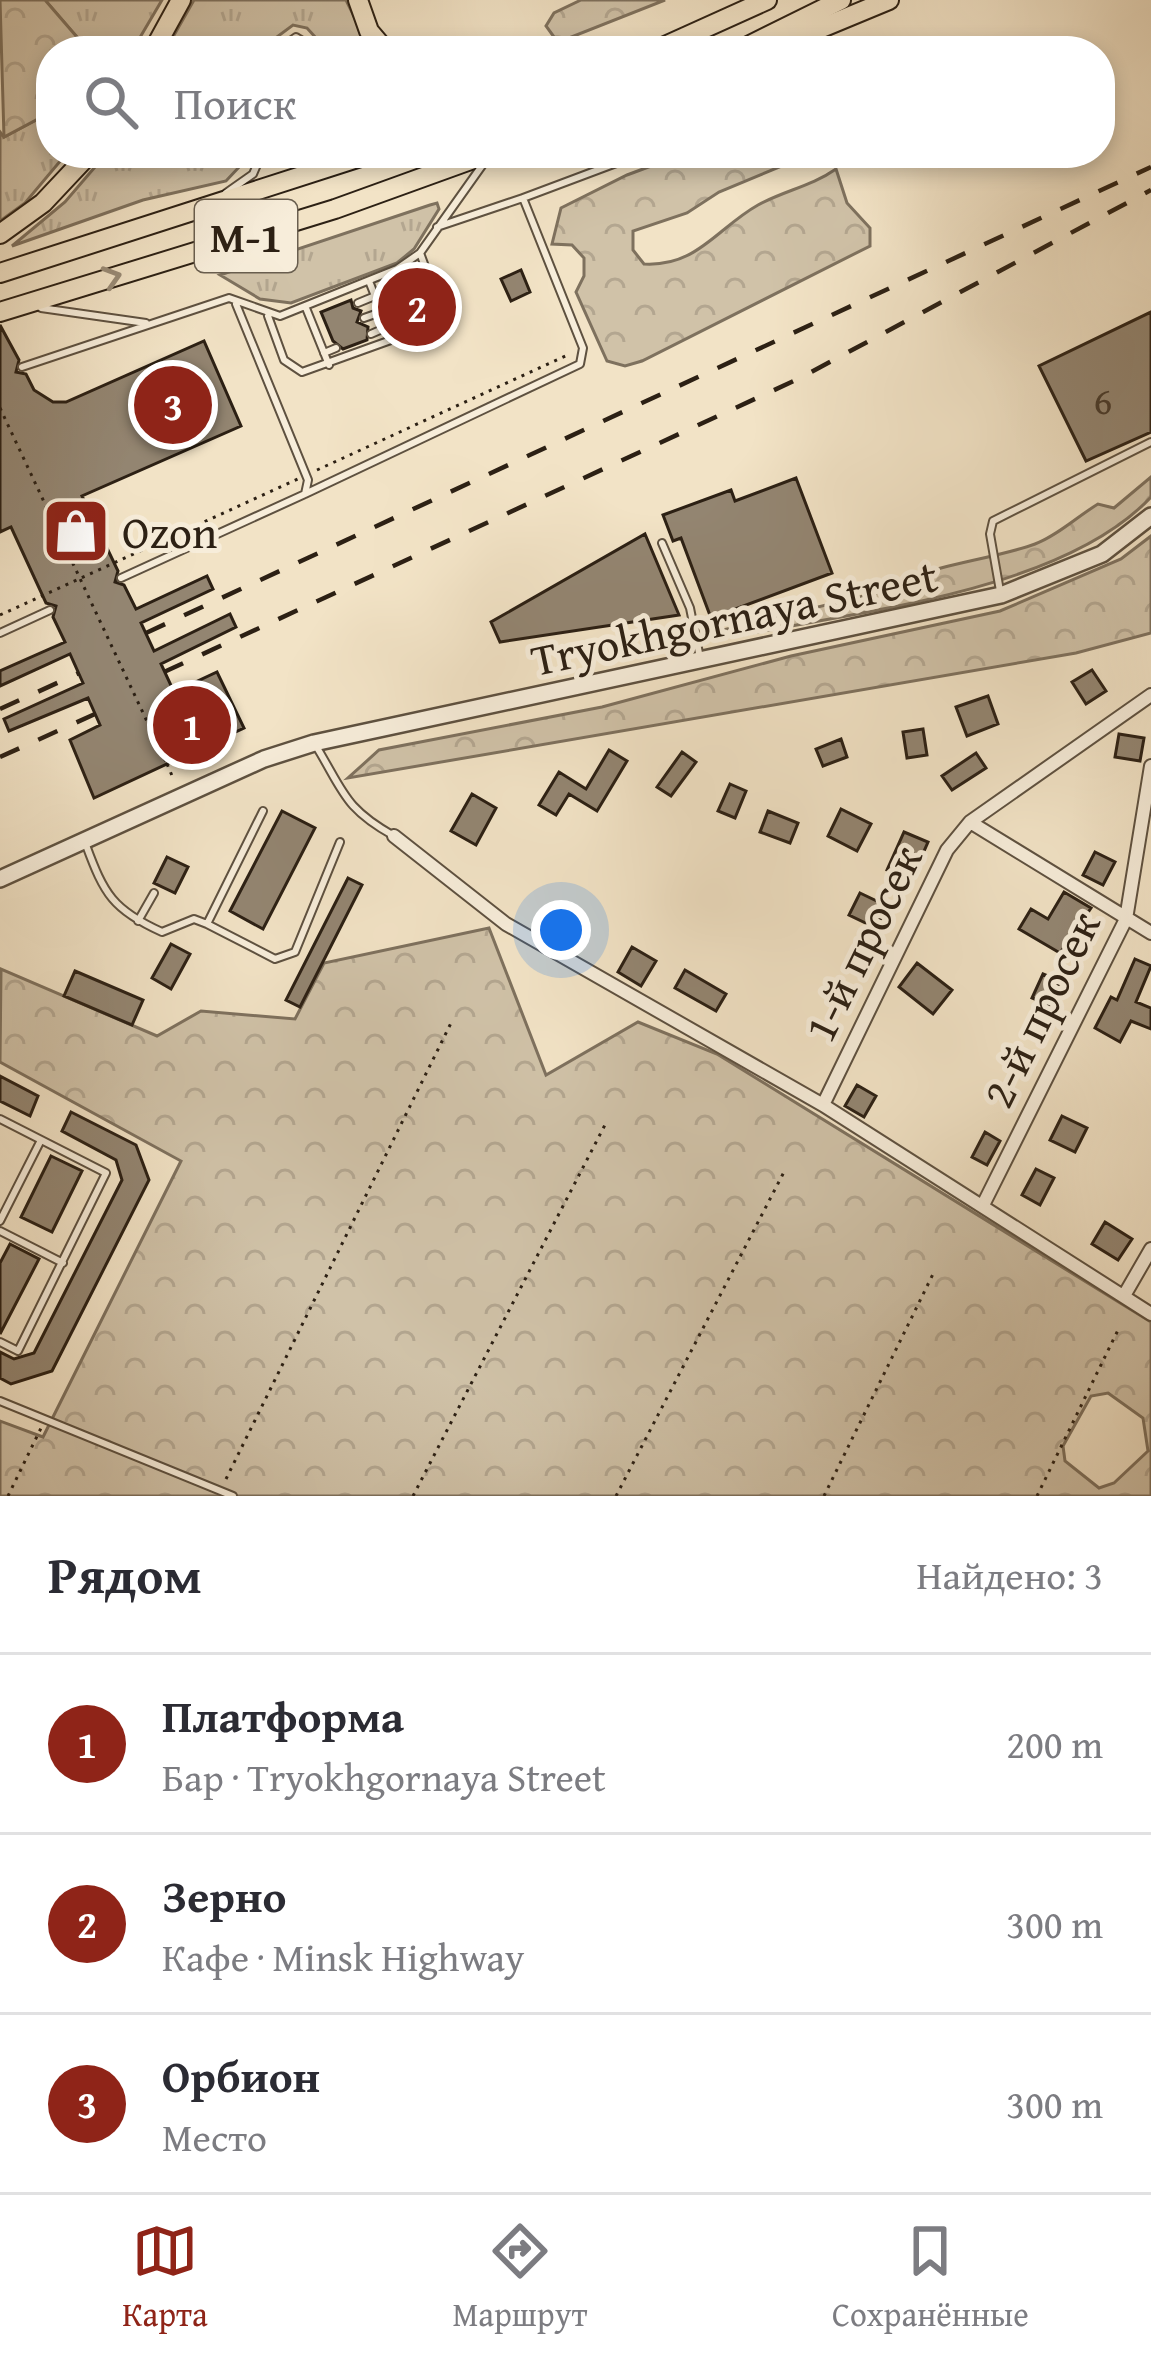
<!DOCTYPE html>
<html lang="ru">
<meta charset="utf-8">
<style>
:root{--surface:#fff;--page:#f2f2f3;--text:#2b2b33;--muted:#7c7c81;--line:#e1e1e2;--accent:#8f2418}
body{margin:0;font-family:"Gentium Book Plus",serif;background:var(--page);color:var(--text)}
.you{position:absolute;left:561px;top:930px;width:42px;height:42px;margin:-30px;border:9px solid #fff;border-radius:50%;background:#1a73e8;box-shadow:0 0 0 18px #1a73e833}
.badge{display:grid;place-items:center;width:78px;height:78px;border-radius:50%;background:var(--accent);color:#fff;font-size:39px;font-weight:700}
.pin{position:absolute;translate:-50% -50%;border:6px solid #fff;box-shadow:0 3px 12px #0006}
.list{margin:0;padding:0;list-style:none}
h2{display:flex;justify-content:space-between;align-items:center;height:156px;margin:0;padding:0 48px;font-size:51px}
h2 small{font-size:39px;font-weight:400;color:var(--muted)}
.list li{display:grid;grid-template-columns:78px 1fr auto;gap:36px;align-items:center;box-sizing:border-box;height:180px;padding:0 48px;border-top:3px solid var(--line)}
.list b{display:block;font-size:45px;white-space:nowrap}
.list p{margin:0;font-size:39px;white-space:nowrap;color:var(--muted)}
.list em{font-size:39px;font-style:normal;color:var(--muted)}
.icon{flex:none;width:66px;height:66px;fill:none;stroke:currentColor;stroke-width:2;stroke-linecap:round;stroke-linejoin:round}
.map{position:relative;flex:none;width:1151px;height:1496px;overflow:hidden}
.search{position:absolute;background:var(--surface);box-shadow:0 6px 18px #0003;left:36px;right:36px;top:36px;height:132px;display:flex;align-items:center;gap:30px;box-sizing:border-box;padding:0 42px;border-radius:48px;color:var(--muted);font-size:45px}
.sheet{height:696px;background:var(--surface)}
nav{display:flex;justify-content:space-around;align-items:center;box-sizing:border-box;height:168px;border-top:3px solid var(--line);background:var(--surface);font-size:33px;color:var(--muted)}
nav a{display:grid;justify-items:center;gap:6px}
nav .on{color:var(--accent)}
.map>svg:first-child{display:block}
.grass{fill:url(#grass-tufts);stroke:#7e715e;stroke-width:3}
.forest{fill:url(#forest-crowns);stroke:#7e715e;stroke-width:3;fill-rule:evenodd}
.building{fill:#938571;stroke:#2c2014;stroke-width:3}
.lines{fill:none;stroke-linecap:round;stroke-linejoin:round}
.service-casing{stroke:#5e5140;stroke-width:10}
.minor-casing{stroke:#5e5140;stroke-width:16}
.tertiary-casing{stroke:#5e5140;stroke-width:20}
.primary-casing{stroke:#2c2014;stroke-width:22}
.trunk-casing{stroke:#2c2014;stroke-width:22}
.path{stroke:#2c2014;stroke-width:3;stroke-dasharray:3 6;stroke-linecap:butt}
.service{stroke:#f7edda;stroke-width:6}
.minor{stroke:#f7edda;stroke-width:12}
.tertiary{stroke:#f7edda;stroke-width:15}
.primary{stroke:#f2e3c6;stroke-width:18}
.trunk{stroke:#f2e3c6;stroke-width:18}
.rail{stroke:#2c2014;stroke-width:4.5;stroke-dasharray:21 21;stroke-linecap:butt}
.path-bridge{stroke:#2c2014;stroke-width:3;stroke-dasharray:3 6;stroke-linecap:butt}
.oneway{stroke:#998b76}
.labels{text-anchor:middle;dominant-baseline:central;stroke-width:10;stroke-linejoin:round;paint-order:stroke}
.number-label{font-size:39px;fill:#46392b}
.shield{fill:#f7edda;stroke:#695e4f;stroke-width:3}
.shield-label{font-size:42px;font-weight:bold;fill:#2c2014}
.poi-label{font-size:45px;fill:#2c2014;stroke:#f7edda;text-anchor:start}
.street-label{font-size:45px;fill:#2c2014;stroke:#f7edda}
</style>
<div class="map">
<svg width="1151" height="1496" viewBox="0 0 1151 1496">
<defs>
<pattern id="grass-tufts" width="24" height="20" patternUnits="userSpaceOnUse" patternTransform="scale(3)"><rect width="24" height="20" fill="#d0c2a8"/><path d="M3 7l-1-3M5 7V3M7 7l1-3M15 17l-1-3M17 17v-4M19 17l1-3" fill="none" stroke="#b3a690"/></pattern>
<pattern id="forest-crowns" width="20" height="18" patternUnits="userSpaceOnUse" patternTransform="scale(3)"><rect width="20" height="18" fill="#d0c2a8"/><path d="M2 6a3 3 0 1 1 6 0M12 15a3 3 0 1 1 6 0" fill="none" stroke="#b3a690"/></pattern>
</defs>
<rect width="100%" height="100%" fill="#f2e3c6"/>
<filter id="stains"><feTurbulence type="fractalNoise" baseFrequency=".00167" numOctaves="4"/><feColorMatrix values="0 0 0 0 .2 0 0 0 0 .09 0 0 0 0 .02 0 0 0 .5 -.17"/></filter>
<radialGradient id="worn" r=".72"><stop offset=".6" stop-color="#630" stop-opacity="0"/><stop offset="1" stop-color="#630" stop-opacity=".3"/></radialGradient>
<!-- grass -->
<path class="grass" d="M 45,0 L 162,0 L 132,51 L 89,51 Z
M 194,0 L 346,0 L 371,51 L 327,50 L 307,28 L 293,25 L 258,51 L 165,51 Z
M 51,112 L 51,153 L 67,153 L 25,203 L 0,221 L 0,132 L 4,137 Z
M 107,153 L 236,153 L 241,165 L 226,181 L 143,200 L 12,246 L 65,202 Z
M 430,205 L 437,203 L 439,209 L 414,249 L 397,263 L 291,303 L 260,299 L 220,275 Z"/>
<!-- forest -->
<path class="forest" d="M 0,0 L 45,0 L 89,51 L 51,51 L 51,112 L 4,137 Z
M 581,0 L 665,0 L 569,38 L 554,37 L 546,26 L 554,13 Z
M 686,153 L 813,153 L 719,192 L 687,213 L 633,231 L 633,250 L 644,264 C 697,267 717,228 758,205 C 783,191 812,186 836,169 L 847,203 L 870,228 L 870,246 L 642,361 L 625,366 L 607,361 L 576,292 L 584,276 L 584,258 L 572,245 L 552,244 L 561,208 L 627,175 Z
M 1151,477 L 1151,497 C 1064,590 863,611 742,635 L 723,630 L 876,593 C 903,570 996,559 1035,544 C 1057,536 1078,516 1098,504 L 1114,508 Z
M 1151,536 L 1151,633 L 1076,653 L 348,778 L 379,750 L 602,707 L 791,656 L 1000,611 L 1121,559 Z
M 489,928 L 546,1075 L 638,1022 L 717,1054 L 1151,1322 L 1151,1496 L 0,1496 L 0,1421 L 43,1437 L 181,1161 L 0,1062 L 1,969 L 157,1036 L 201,1011 L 295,1019 L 324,963 ZM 1108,1393 L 1143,1418 L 1148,1451 L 1114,1483 L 1099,1488 L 1065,1461 L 1063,1446 L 1091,1396 Z"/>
<!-- building -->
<path class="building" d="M 521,270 L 530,292 L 511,301 L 501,279 Z
M 417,272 L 435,316 L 409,326 L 392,282 Z
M 351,300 L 353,308 L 361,311 L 357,322 L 368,327 L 367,340 L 343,349 L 333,341 L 321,312 Z
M 1151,312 L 1151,432 L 1086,461 L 1039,366 Z
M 0,325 L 19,360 L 16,372 L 26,374 L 34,390 L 53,402 L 66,402 L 204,341 L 241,426 L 82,496 L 118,571 L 115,582 L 124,585 L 136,609 L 207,576 L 213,589 L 141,623 L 154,651 L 230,614 L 236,627 L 161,664 L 174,692 L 217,672 L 244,728 L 94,798 L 70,740 L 100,725 L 88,698 L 9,731 L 4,719 L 83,683 L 70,654 L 0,686 L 0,671 L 65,642 L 53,617 L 56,606 L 46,603 L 11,527 L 0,532 Z
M 796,478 L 832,573 L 711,618 L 681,538 L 673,541 L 663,515 L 731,490 L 735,501 Z
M 645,534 L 679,615 L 500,642 L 491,622 Z
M 1092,670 L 1106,691 L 1086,704 L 1072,682 Z
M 988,696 L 998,724 L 967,736 L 956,707 Z
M 923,729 L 927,755 L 907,758 L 903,732 Z
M 1119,734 L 1144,738 L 1140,761 L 1115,757 Z
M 841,739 L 847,757 L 823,766 L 816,749 Z
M 609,750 L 627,761 L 597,811 L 569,794 L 556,815 L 539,805 L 559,772 L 586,789 Z
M 682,752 L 696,762 L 671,796 L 657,787 Z
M 976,753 L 986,768 L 952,790 L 942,776 Z
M 730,784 L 746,791 L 735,818 L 718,811 Z
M 472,794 L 496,808 L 476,845 L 451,831 Z
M 841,809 L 871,824 L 857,851 L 828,836 Z
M 282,811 L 315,828 L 263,929 L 230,911 Z
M 768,811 L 798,823 L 790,843 L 760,832 Z
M 904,832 L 928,842 L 911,881 L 887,870 Z
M 1095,852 L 1115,862 L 1103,885 L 1083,875 Z
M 167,857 L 188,867 L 175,893 L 154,883 Z
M 348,878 L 362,885 L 300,1007 L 286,1000 Z
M 1064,892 L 1091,908 L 1060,953 L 1019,929 L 1031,909 L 1048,919 Z
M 860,893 L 887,906 L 876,928 L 849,915 Z
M 171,944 L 190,954 L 171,989 L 152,978 Z
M 632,947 L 656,961 L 641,986 L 618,972 Z
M 1135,959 L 1151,966 L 1136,1002 L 1151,1008 L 1151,1029 L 1131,1021 L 1120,1042 L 1095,1028 L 1111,997 L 1117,1000 Z
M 917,963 L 952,990 L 933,1014 L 899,987 Z
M 685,970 L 726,994 L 716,1011 L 675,988 Z
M 75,971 L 143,1000 L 132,1025 L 64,996 Z
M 1043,974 L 1060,981 L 1049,1005 L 1032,998 Z
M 0,1076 L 38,1096 L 30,1116 L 0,1101 Z
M 857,1085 L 876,1096 L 864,1117 L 845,1106 Z
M 71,1112 L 136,1145 L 149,1180 L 52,1371 L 11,1384 L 0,1378 L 0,1352 L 14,1359 L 34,1353 L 122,1180 L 116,1160 L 62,1131 Z
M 1062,1116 L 1087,1128 L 1075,1152 L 1050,1140 Z
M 985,1132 L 1000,1141 L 987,1165 L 972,1157 Z
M 51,1156 L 82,1171 L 52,1232 L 21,1217 Z
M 1036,1169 L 1054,1178 L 1040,1205 L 1022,1195 Z
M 1105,1222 L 1132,1239 L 1118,1260 L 1092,1244 Z
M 10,1244 L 39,1259 L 0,1334 L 0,1263 Z"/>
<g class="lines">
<defs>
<path id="service" d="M 276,51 L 296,37 L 319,51
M 226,193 L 253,174 L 262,153
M 523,198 L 643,153
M 369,281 L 392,339
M 358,303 L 375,296
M 41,308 L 146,323
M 306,308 L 329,365
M 268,316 L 284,360 L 302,372 L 441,322 L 443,315 L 420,253
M 364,318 L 381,312
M 371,334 L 387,327
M 324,353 L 336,348
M 22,367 L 229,298 L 280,316 L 397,269 L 420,253 L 486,160
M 305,494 L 580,364 L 583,348 L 523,198 L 437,227
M 662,543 L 690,608 L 700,658
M 121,578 L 305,494 L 308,480 L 236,304
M 1000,591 L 990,534 L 993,521 L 1151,442
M 0,633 L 50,610
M 316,746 C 344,792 344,808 394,836
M 86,845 C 104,894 113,910 162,932 L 194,919 L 207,924 L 263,811
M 138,921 L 154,893
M 207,924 L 275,959 L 295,952 L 340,842
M 0,1119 L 106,1173 L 18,1351 L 0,1342
M 0,1221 L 41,1140
M 0,1231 L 63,1263
M 0,1401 L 233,1496"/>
<path id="minor" d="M 970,822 L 1151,933
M 394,836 L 506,924 L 823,1105 L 1151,1314
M 823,1105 L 947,850 L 970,822 L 1151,695
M 983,1205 L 1126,919 L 1151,766
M 1125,1294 L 1151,1249"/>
<path id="tertiary" d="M 0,879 L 264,759 L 314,743 L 1001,595 L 1102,554 L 1151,516"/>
<path id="primary" d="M 358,0 L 369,31 L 386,51
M 153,51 L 181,0
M 766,51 L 889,0
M 0,234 L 43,203 L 90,153"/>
<path id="trunk" d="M 654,51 L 767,0
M 738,51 L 841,0
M 0,273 L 373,153
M 0,312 L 335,209 L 490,153"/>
</defs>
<!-- service casing -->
<use href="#service" class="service-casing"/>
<!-- minor casing -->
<use href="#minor" class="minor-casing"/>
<!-- tertiary casing -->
<use href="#tertiary" class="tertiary-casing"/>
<!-- primary casing -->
<use href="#primary" class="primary-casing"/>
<!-- trunk casing -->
<use href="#trunk" class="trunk-casing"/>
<!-- path -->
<path class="path" d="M 317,470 L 570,354
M 0,615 L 298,479
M 167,764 L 173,778
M 226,1479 L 451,1023
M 8,1496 L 42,1426
M 413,1496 L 607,1121
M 616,1496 L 784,1172
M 824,1496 L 935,1270
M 1037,1496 L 1118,1330"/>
<!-- service -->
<use href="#service" class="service"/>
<!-- minor -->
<use href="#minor" class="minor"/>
<!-- tertiary -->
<use href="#tertiary" class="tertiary"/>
<!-- primary -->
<use href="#primary" class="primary"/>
<!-- trunk -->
<use href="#trunk" class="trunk"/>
<!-- rail -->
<path class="rail" d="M 146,633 L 1151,167
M 164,672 L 798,379 L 1151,190
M 0,709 L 79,673
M 0,757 L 95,714"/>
<!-- path-bridge -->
<path class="path-bridge" d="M 0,408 L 167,764"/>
</g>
<!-- one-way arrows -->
<defs><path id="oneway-chevron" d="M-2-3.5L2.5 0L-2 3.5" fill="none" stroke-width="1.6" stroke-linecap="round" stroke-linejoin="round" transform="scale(3)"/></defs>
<use class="oneway" href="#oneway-chevron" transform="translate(112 277) rotate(-17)"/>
<!-- icons -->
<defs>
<symbol id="shop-square" viewBox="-11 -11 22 22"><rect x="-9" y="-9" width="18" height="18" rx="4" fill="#8f2418" stroke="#f7edda"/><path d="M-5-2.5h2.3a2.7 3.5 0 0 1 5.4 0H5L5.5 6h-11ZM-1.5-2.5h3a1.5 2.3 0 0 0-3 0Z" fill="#fff"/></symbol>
</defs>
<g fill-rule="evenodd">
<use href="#shop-square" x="38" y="493" width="76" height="76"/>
</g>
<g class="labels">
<!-- number labels -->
<g class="number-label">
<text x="1103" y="399">6</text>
</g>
<!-- shield labels -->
<rect class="shield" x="195" y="200" width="102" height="72" rx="9"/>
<g class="shield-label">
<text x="246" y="236">М-1</text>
</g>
<!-- poi labels -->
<g class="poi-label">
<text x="122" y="531">Ozon</text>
</g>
<!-- street labels -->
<g class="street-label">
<text transform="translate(734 617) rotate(-12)">Tryokhgornaya Street</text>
<text transform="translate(862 943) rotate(-64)">1-й просек</text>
<text transform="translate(1040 1009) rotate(-64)">2-й просек</text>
</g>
</g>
<rect width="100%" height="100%" filter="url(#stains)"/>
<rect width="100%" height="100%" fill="url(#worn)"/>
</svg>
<div class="you"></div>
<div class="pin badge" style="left:192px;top:725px">1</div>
<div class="pin badge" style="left:417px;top:307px">2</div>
<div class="pin badge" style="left:173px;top:405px">3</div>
<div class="search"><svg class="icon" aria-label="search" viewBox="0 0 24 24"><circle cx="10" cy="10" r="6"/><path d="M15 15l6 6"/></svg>Поиск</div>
</div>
<section class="sheet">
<h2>Рядом<small>Найдено: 3</small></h2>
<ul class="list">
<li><span class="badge">1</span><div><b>Платформа</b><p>Бар · Tryokhgornaya Street</p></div><em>200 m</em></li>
<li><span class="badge">2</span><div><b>Зерно</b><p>Кафе · Minsk Highway</p></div><em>300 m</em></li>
<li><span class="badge">3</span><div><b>Орбион</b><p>Место</p></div><em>300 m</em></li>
</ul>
</section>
<nav>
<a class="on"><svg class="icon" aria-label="map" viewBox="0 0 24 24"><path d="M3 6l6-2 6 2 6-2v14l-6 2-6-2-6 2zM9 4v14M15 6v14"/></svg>Карта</a>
<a><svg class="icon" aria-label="directions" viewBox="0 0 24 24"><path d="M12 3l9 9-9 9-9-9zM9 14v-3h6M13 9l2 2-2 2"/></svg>Маршрут</a>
<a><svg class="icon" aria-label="saved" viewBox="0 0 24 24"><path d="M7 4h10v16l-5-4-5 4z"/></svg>Сохранённые</a>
</nav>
